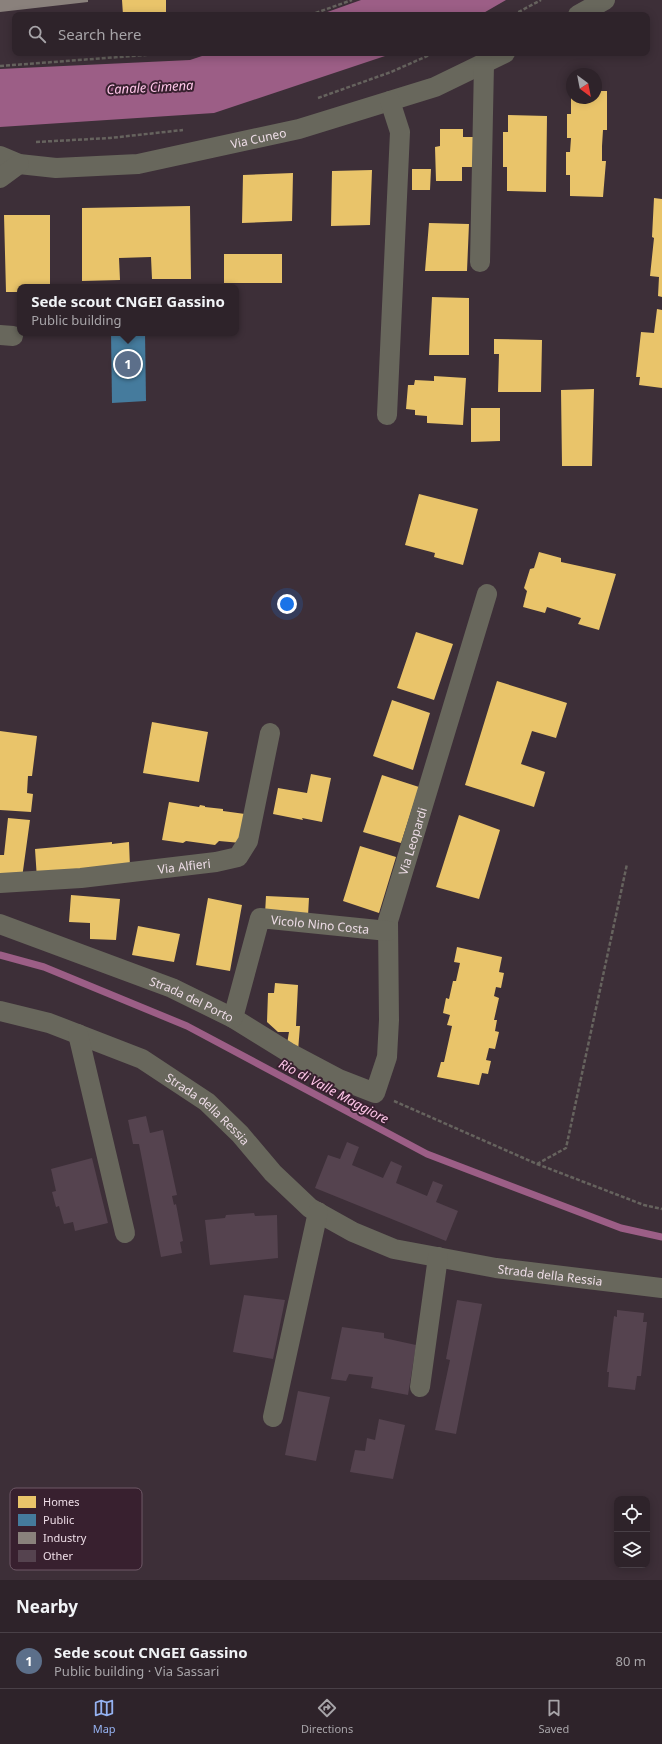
<!DOCTYPE html>
<meta charset="utf-8">
<style>
:root{--surface:#2e232a;--page:#362b32;--text:#f1f3f6;--muted:#a7a4a8;--line:#494047;--accent:#95b2f1}
body{margin:0;font-family:"Noto Sans",sans-serif;background:var(--page);color:var(--text)}
.controls{position:absolute;right:12px;bottom:12px;display:grid;overflow:hidden;border-radius:8px;box-shadow:0 2px 10px #0003}
.controls button{width:36px;height:36px;display:grid;place-items:center;padding:0;border:0;border-bottom:1px solid var(--line);background:var(--surface);color:var(--text);font:20px sans-serif}
.compass{position:absolute;left:566px;top:68px;width:36px;height:36px;border-radius:50%;background:var(--surface);box-shadow:0 2px 10px #0003;rotate:148deg}
.you{position:absolute;left:287px;top:604px;width:14px;height:14px;margin:-10px;border:3px solid #fff;border-radius:50%;background:#1a73e8;box-shadow:0 0 0 6px #1a73e833}
.badge{display:grid;place-items:center;width:26px;height:26px;border-radius:50%;background:var(--accent);color:#fff;font-size:13px;font-weight:700}
.pin{position:absolute;translate:-50% -50%;border:2px solid #fff;box-shadow:0 1px 4px #0006}
.popup{position:absolute;left:17px;top:284px;width:222px;height:52px;box-sizing:border-box;display:grid;place-content:center;border-radius:8px;background:var(--surface);filter:drop-shadow(0 1px 3px #0005);font-size:13px;white-space:nowrap;color:var(--muted)}
.popup b{font-size:15px;color:var(--text)}
.popup::after{content:'';position:absolute;left:50%;top:100%;margin-left:-8px;border:8px solid transparent;border-top-color:var(--surface)}
.list{margin:0;padding:0;list-style:none}
h2{display:flex;justify-content:space-between;align-items:center;height:52px;margin:0;padding:0 16px;font-size:17px}
h2 small{font-size:13px;font-weight:400;color:var(--muted)}
.list li{display:grid;grid-template-columns:26px 1fr auto;gap:12px;align-items:center;box-sizing:border-box;height:56px;padding:0 16px;border-top:1px solid var(--line)}
.list b{display:block;font-size:15px;white-space:nowrap}
.list p{margin:0;font-size:13px;white-space:nowrap;color:var(--muted)}
.list em{font-size:13px;font-style:normal;color:var(--muted)}
.icon{flex:none;width:22px;height:22px;fill:none;stroke:currentColor;stroke-width:2;stroke-linecap:round;stroke-linejoin:round}
.map{position:relative;flex:none;width:662px;height:1580px;overflow:hidden}
.search{position:absolute;background:var(--surface);box-shadow:0 2px 10px #0003;left:12px;right:12px;top:12px;height:44px;display:flex;align-items:center;gap:10px;box-sizing:border-box;padding:0 14px;border-radius:8px;color:var(--muted);font-size:15px}
.sheet{height:108px;background:var(--surface)}
nav{display:flex;justify-content:space-around;align-items:center;box-sizing:border-box;height:56px;border-top:1px solid var(--line);background:var(--surface);font-size:11px;color:var(--muted)}
nav a{display:grid;justify-items:center;gap:2px}
nav .on{color:var(--accent)}
.map>svg:first-child{display:block}
.water{fill:#9c5e86}
.homes{fill:#e9c46a}
.public{fill:#457b9d}
.industry{fill:#8a817c}
.lines{fill:none;stroke-linecap:round;stroke-linejoin:round}
.stream{stroke:#9c5e86;stroke-width:7}
.building{fill:#55434f}
.path{stroke:#66635e;stroke-width:2.5;stroke-dasharray:4 2;stroke-linecap:butt}
.street{stroke:#68675c;stroke-width:20}
.labels{text-anchor:middle;dominant-baseline:central;stroke-width:4;stroke-linejoin:round;paint-order:stroke}
.street-label{font-size:12px;fill:#eddce6;stroke:#38202f}
.water-label{font-size:13px;font-style:italic;fill:#ffc6e9;stroke:#38202f}
.key{fill:#38202f;stroke:#6e5866;stroke-width:1}
.key-label{font-size:11px;fill:#eddce6}
</style>
<div class="map">
<svg width="662" height="1580" viewBox="0 0 662 1580">
<rect width="100%" height="100%" fill="#3d2f38"/>
<!-- water -->
<path class="water" d="M 361,0 L 506,0 L 480,15 L 319,15 Z
M 211,53 L 394,53 L 214,113 L 0,127 L 0,69 L 190,60 Z"/>
<!-- homes -->
<path class="homes" d="M 122,0 L 166,0 L 166,15 L 123,15 Z
M 596,91 L 607,91 L 607,130 L 603,130 L 602,146 L 602,161 L 606,161 L 603,197 L 570,196 L 570,175 L 566,175 L 566,152 L 570,152 L 571,138 L 567,138 L 567,114 L 571,114 L 571,98 L 596,98 Z
M 508,115 L 547,116 L 546,192 L 507,191 L 507,167 L 503,167 L 503,132 L 508,132 Z
M 440,129 L 463,129 L 463,137 L 474,137 L 474,167 L 462,167 L 462,181 L 436,181 L 435,147 L 440,146 Z
M 412,169 L 431,169 L 430,190 L 412,190 Z
M 372,170 L 370,225 L 331,226 L 332,171 Z
M 293,173 L 292,221 L 242,223 L 243,175 Z
M 654,198 L 662,199 L 662,297 L 658,296 L 659,277 L 650,276 L 654,238 L 652,237 Z
M 190,206 L 191,279 L 152,279 L 151,257 L 119,258 L 120,280 L 82,281 L 82,208 Z
M 4,215 L 50,215 L 50,287 L 20,287 L 20,292 L 6,292 Z
M 429,223 L 469,224 L 467,271 L 425,271 Z
M 224,254 L 282,254 L 282,283 L 224,283 Z
M 432,297 L 469,298 L 469,355 L 429,355 Z
M 657,309 L 662,310 L 662,388 L 639,385 L 640,377 L 636,377 L 641,332 L 654,333 Z
M 494,339 L 542,340 L 541,392 L 498,392 L 499,354 L 494,354 Z
M 434,376 L 466,378 L 463,425 L 427,423 L 427,416 L 415,415 L 415,410 L 406,409 L 408,385 L 414,385 L 415,380 L 434,381 Z
M 594,389 L 592,466 L 562,466 L 561,390 Z
M 471,408 L 500,408 L 500,441 L 471,442 Z
M 419,494 L 478,509 L 463,565 L 434,557 L 435,553 L 405,545 Z
M 539,552 L 561,558 L 561,562 L 616,574 L 599,630 L 578,624 L 581,618 L 547,607 L 545,613 L 523,607 L 527,591 L 524,588 L 530,569 L 534,568 Z
M 416,632 L 453,644 L 434,700 L 397,688 Z
M 497,681 L 567,703 L 556,738 L 532,731 L 521,764 L 545,772 L 534,807 L 465,785 Z
M 392,700 L 430,713 L 413,770 L 373,756 Z
M 152,722 L 208,732 L 199,782 L 143,773 Z
M 0,731 L 37,736 L 32,776 L 28,776 L 27,793 L 33,794 L 31,812 L 0,810 Z
M 311,774 L 331,778 L 322,822 L 302,818 L 303,820 L 273,814 L 278,788 L 307,793 Z
M 382,775 L 419,787 L 401,843 L 363,832 Z
M 169,802 L 199,807 L 200,805 L 205,806 L 205,807 L 223,809 L 223,811 L 245,814 L 241,843 L 219,841 L 215,845 L 186,841 L 183,843 L 162,840 Z
M 459,815 L 500,830 L 479,899 L 436,887 Z
M 8,818 L 30,820 L 22,878 L 0,879 L 0,855 L 4,855 Z
M 112,842 L 112,844 L 129,842 L 130,867 L 37,879 L 35,849 Z
M 360,846 L 396,857 L 379,913 L 343,901 Z
M 71,895 L 120,899 L 116,940 L 90,939 L 90,923 L 69,922 Z
M 266,896 L 309,898 L 308,916 L 265,914 Z
M 208,898 L 242,905 L 230,971 L 196,965 Z
M 138,926 L 180,934 L 174,962 L 132,955 Z
M 457,947 L 502,957 L 499,972 L 504,973 L 501,988 L 496,987 L 494,996 L 499,998 L 494,1020 L 497,1020 L 495,1031 L 499,1032 L 495,1049 L 489,1048 L 486,1060 L 491,1061 L 488,1074 L 482,1073 L 479,1085 L 437,1077 L 441,1062 L 444,1062 L 452,1026 L 447,1025 L 450,1015 L 443,1013 L 446,998 L 449,999 L 453,981 L 456,981 L 460,963 L 454,962 Z
M 275,983 L 298,985 L 296,1026 L 300,1026 L 298,1051 L 287,1044 L 289,1032 L 278,1032 L 267,1022 L 268,993 L 274,993 Z"/>
<!-- public -->
<path class="public" d="M 111,333 L 145,333 L 146,401 L 112,403 Z"/>
<!-- industry -->
<path class="industry" d="M 0,0 L 88,0 L 88,2 L 0,12 Z"/>
<g class="lines">
<!-- stream -->
<path class="stream" d="M 0,955 L 44,967 L 187,1026 L 427,1154 L 621,1228 L 662,1237"/>
</g>
<!-- building -->
<path class="building" d="M 146,1116 L 150,1133 L 163,1130 L 177,1195 L 172,1196 L 174,1205 L 176,1204 L 183,1241 L 180,1242 L 182,1253 L 161,1257 L 139,1144 L 133,1144 L 128,1120 Z
M 347,1142 L 359,1147 L 352,1165 L 383,1178 L 391,1161 L 402,1166 L 396,1183 L 427,1196 L 433,1181 L 443,1185 L 436,1202 L 458,1211 L 446,1241 L 315,1188 L 328,1155 L 340,1159 Z
M 92,1158 L 108,1223 L 75,1231 L 73,1222 L 64,1224 L 59,1206 L 56,1207 L 52,1192 L 56,1191 L 51,1169 Z
M 254,1213 L 255,1216 L 277,1215 L 278,1258 L 210,1265 L 205,1220 L 225,1218 L 226,1215 Z
M 244,1295 L 285,1300 L 273,1359 L 233,1352 Z
M 457,1300 L 482,1304 L 456,1434 L 435,1430 L 450,1360 L 446,1359 Z
M 617,1310 L 644,1313 L 643,1322 L 647,1322 L 641,1376 L 637,1376 L 635,1390 L 608,1387 L 609,1372 L 607,1372 L 614,1316 L 617,1317 Z
M 342,1327 L 384,1333 L 384,1338 L 416,1345 L 408,1395 L 371,1388 L 373,1377 L 349,1374 L 346,1381 L 331,1379 Z
M 298,1391 L 330,1397 L 316,1461 L 285,1455 Z
M 379,1419 L 405,1425 L 393,1479 L 350,1472 L 355,1450 L 365,1451 L 367,1438 L 375,1440 Z"/>
<g class="lines">
<!-- path -->
<path class="path" d="M 310,15 L 352,0
M 513,15 L 541,0
M 0,66 L 172,53
M 318,98 L 391,72 L 434,53
M 36,142 L 110,138 L 183,130
M 394,1101 L 537,1164 L 644,1205 L 662,1209
M 537,1164 L 566,1148 L 627,864"/>
<!-- street -->
<g class="street">
<path d="M 578,15 L 605,0"/>
<path id="s1" d="M 0,156 L 19,164 L 56,168 L 138,164 L 299,129 L 435,87 L 505,53"/>
<path d="M 0,178 L 19,164"/>
<path d="M 480,262 L 484,64"/>
<path d="M 0,335 L 13,336"/>
<path d="M 387,415 L 400,132 L 390,101"/>
<path id="s2" d="M 0,883 L 81,878 L 216,862 L 238,857 L 248,841 L 270,733"/>
<path id="s3" d="M 0,924 L 172,988 L 233,1018 L 288,1052 L 339,1079 L 375,1093 L 387,1057 L 389,1020 L 388,921 L 487,594"/>
<path id="s4" d="M 0,1011 L 49,1023 L 142,1059 L 207,1102 L 240,1134 L 273,1173 L 310,1208 L 353,1232 L 394,1249 L 496,1268 L 662,1288"/>
<path id="s5" d="M 233,1018 L 260,918 L 388,931"/>
<path d="M 78,1034 L 125,1233"/>
<path d="M 420,1387 L 438,1257"/>
<path d="M 273,1417 L 318,1212"/>
</g>
</g>
<g class="labels">
<!-- street labels -->
<g class="street-label">
<text stroke="none"><textPath href="#s1" startOffset="263">Via Cuneo</textPath></text>
<text stroke="none"><textPath href="#s3" startOffset="670">Via Leopardi</textPath></text>
<text stroke="none"><textPath href="#s2" startOffset="185">Via Alfieri</textPath></text>
<text stroke="none"><textPath href="#s5" startOffset="164">Vicolo Nino Costa</textPath></text>
<text stroke="none"><textPath href="#s3" startOffset="206">Strada del Porto</textPath></text>
<text stroke="none"><textPath href="#s4" startOffset="233">Strada della Ressia</textPath></text>
<text stroke="none"><textPath href="#s4" startOffset="628">Strada della Ressia</textPath></text>
</g>
<!-- water labels -->
<g class="water-label">
<text transform="translate(150 87) rotate(-3)">Canale Cimena</text>
<text transform="translate(334 1091) rotate(28)">Rio di Valle Maggiore</text>
</g>
</g>
<!-- legend -->
<rect x="10" y="1488" width="132" height="82" rx="6" class="key"/>
<rect x="18" y="1496" width="18" height="12" fill="#e9c46a"/>
<rect x="18" y="1514" width="18" height="12" fill="#457b9d"/>
<rect x="18" y="1532" width="18" height="12" fill="#8a817c"/>
<rect x="18" y="1550" width="18" height="12" fill="#55434f"/>
<g class="key-label">
<text x="43" y="1506">Homes</text>
<text x="43" y="1524">Public</text>
<text x="43" y="1542">Industry</text>
<text x="43" y="1560">Other</text>
</g>
</svg>
<div class="controls">
<button><svg class="icon" aria-label="locate" viewBox="0 0 24 24"><circle cx="12" cy="12" r="6"/><path d="M12 2v4M12 18v4M2 12h4M18 12h4"/></svg></button>
<button><svg class="icon" aria-label="layers" viewBox="0 0 24 24"><path d="M12 4l9 5-9 5-9-5zM3 14l9 5 9-5"/></svg></button>
</div>
<svg class="compass" viewBox="-18 -18 36 36"><path d="M0-13l5 13h-10z" fill="#e53935"/><path d="M0 13l5-13h-10z" fill="#a7a4a8"/></svg>
<div class="you"></div>
<div class="pin badge" style="left:128px;top:364px;background:#5c6f8a">1</div>
<div class="popup"><b>Sede scout CNGEI Gassino</b>Public building</div>
<div class="search"><svg class="icon" aria-label="search" viewBox="0 0 24 24"><circle cx="10" cy="10" r="6"/><path d="M15 15l6 6"/></svg>Search here</div>
</div>
<section class="sheet">
<h2>Nearby<small></small></h2>
<ul class="list">
<li><span class="badge" style="background:#5c6f8a">1</span><div><b>Sede scout CNGEI Gassino</b><p>Public building · Via Sassari</p></div><em>80 m</em></li>
</ul>
</section>
<nav>
<a class="on"><svg class="icon" aria-label="map" viewBox="0 0 24 24"><path d="M3 6l6-2 6 2 6-2v14l-6 2-6-2-6 2zM9 4v14M15 6v14"/></svg>Map</a>
<a><svg class="icon" aria-label="directions" viewBox="0 0 24 24"><path d="M12 3l9 9-9 9-9-9zM9 14v-3h6M13 9l2 2-2 2"/></svg>Directions</a>
<a><svg class="icon" aria-label="saved" viewBox="0 0 24 24"><path d="M7 4h10v16l-5-4-5 4z"/></svg>Saved</a>
</nav>
